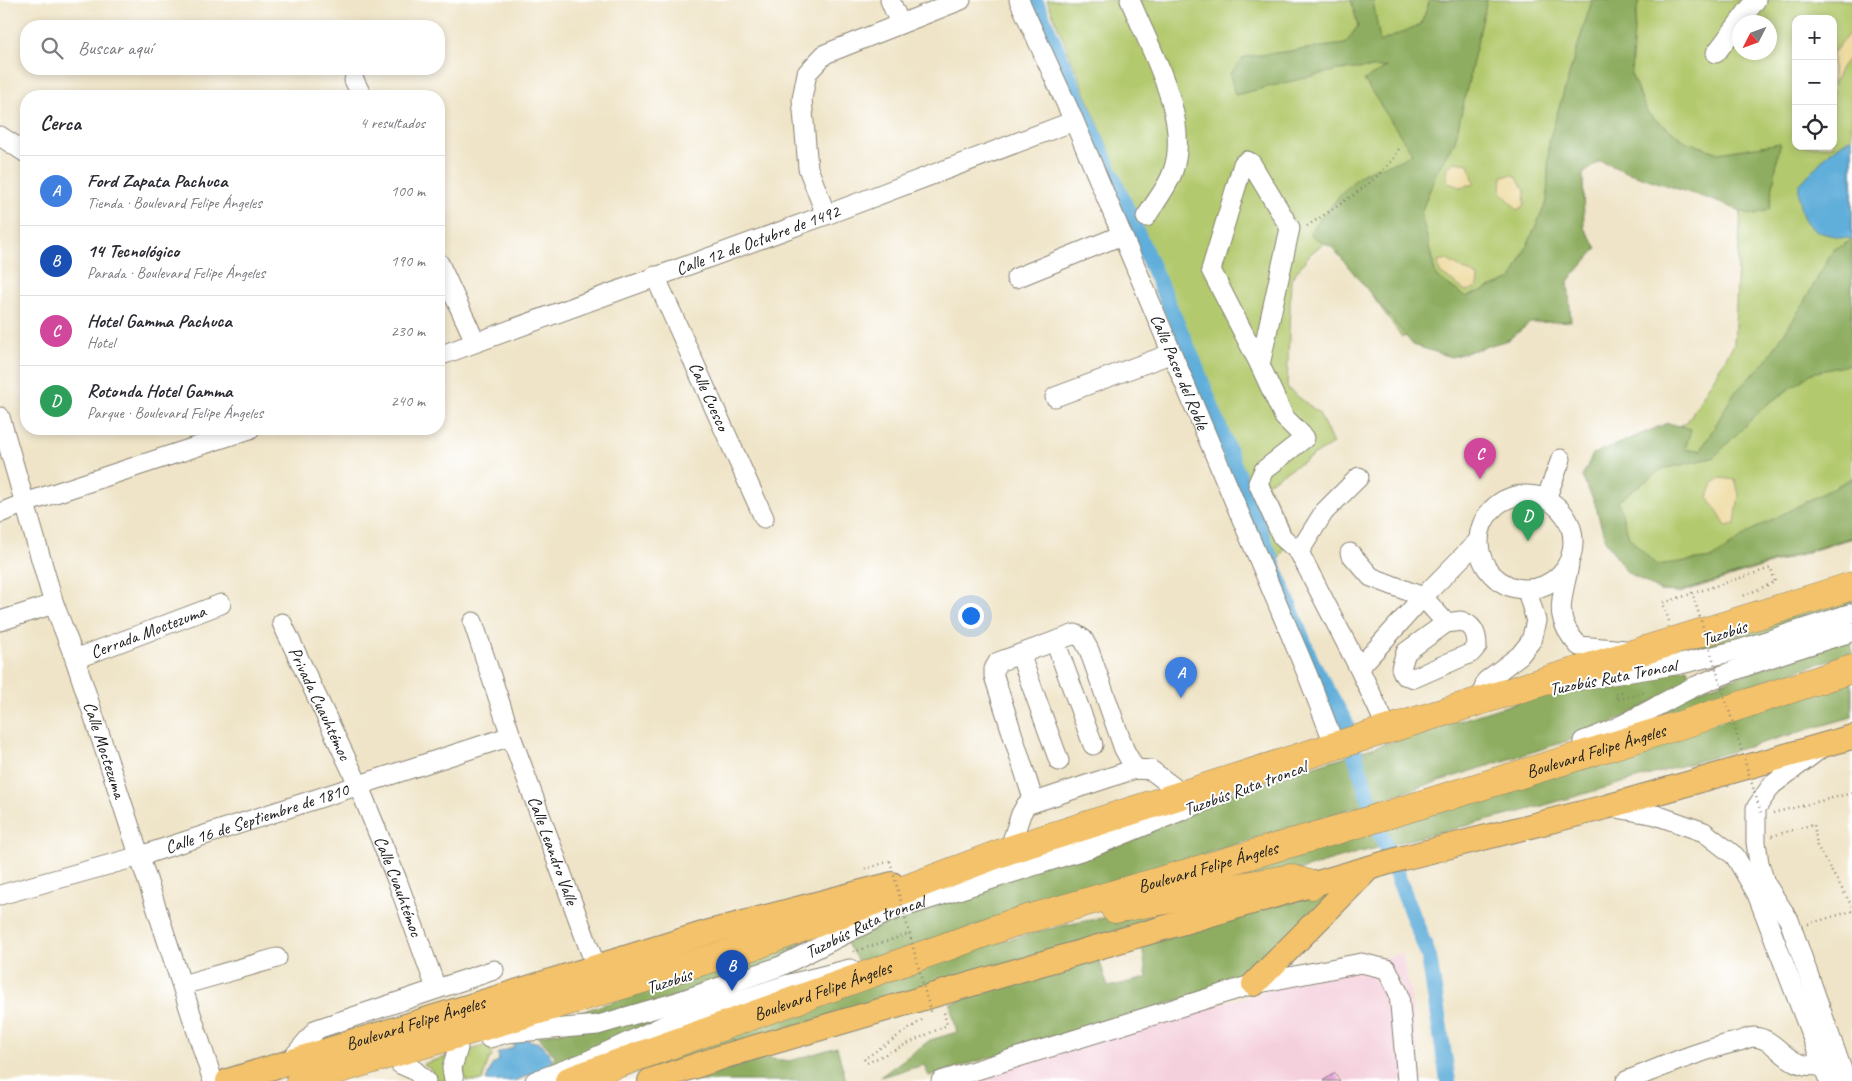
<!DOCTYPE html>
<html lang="es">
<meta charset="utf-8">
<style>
:root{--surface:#fff;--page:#f7f7f7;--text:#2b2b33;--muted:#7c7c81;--line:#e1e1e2;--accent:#ea580c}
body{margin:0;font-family:Caveat,sans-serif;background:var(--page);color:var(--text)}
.controls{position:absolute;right:15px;top:15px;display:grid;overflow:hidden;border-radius:10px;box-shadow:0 2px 8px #0003}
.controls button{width:45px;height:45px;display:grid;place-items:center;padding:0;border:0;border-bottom:1px solid var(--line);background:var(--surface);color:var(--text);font:25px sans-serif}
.compass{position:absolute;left:1732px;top:15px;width:45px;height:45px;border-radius:50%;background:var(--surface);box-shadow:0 2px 8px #0003;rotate:228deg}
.you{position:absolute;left:970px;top:615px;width:18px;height:18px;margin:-12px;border:4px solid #fff;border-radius:50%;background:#1a73e8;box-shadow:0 0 0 8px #1a73e833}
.badge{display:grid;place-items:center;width:32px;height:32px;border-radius:50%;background:var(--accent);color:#fff;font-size:16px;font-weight:700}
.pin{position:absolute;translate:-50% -41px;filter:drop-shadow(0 1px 2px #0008)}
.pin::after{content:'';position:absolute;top:26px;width:18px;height:15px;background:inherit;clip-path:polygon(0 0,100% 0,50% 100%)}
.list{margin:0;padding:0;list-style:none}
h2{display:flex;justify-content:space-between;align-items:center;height:65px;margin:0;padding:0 20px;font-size:21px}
h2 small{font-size:16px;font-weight:400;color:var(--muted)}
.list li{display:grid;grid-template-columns:32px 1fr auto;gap:15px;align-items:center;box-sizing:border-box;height:70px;padding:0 20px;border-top:1px solid var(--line)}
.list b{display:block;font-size:19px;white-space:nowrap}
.list p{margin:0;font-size:16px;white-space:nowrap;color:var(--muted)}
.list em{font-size:16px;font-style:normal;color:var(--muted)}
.icon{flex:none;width:28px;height:28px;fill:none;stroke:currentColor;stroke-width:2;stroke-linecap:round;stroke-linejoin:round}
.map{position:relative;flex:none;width:1852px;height:1081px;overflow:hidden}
.search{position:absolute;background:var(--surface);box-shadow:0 2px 8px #0003;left:20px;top:20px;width:425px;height:55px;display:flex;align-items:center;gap:12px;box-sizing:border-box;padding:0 18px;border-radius:20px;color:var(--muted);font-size:19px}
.panel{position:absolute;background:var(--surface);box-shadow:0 2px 8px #0003;left:20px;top:90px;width:425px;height:345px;border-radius:20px}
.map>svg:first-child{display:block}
.built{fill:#f4cfdc}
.green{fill:#b3c96d;stroke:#687244;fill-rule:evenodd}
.forest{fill:#8ead60;stroke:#55643e}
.sand{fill:#eeda9e;stroke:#857b5d}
.water{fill:#61aeda;stroke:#3e657b}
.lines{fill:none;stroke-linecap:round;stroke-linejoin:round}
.canal{stroke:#61aeda;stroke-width:16}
.building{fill:#e2a3dc}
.minor-casing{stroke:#868072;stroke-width:21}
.major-casing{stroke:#868072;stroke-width:26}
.highway-casing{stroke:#868072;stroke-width:29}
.path{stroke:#868072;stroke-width:2.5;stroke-dasharray:1 4;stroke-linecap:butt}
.minor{stroke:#fff;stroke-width:19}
.major{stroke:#f3c26a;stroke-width:24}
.highway{stroke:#f3c26a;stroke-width:28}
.path-bridge{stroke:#868072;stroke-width:2.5;stroke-dasharray:1 4;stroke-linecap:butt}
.labels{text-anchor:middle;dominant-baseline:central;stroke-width:4;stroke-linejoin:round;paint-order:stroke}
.street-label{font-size:18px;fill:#1c1c1c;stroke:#fff}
</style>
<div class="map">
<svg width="1852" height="1081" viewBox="0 0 1852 1081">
<rect width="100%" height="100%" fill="#fff"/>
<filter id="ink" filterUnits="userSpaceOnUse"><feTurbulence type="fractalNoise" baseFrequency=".02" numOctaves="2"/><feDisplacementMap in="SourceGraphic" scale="10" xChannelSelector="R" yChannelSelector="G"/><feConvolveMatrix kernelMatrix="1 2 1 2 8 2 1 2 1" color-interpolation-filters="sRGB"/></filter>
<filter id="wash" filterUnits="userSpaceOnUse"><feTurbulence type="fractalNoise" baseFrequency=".0096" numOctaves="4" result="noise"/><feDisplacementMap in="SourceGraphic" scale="20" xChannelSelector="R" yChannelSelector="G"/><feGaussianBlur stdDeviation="1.12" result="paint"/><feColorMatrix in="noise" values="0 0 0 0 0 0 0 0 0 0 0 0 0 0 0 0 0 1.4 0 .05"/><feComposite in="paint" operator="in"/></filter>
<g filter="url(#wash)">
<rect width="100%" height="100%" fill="#efe4c7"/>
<!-- built -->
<path class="built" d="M 1402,953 L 1410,992 L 1422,1081 L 941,1081 Z"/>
<!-- green -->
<path class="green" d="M 1047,0 L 1852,0 L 1852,538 L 1676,594 L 1629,567 L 1607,466 L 1687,422 L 1734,344 L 1741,207 L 1594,156 L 1577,170 L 1580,259 L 1438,331 L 1402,337 L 1330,238 L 1310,254 L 1291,279 L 1287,388 L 1319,413 L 1333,444 L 1267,483 L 1291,535 L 1278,561 ZM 1796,19 L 1833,19 L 1833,146 L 1796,146 ZM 1740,22 L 1770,22 L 1770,52 L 1740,52 Z
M 505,1039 L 507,1043 L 491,1052 L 492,1057 L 489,1059 L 482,1081 L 466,1081 C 462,1070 463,1062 468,1051 Z
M 446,1057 L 446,1081 L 439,1081 L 430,1069 L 423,1064 Z"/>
<!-- forest -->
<path class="forest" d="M 1351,0 L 1373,0 L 1380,42 L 1421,24 L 1430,0 L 1487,0 L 1455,141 L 1437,171 L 1421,213 L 1436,276 L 1466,297 L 1512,279 L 1547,201 L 1549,140 L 1592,0 L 1639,0 L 1634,29 L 1631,74 L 1648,114 L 1685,141 L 1719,153 L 1780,143 L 1769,210 L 1752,215 L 1709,199 L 1629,173 L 1600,161 L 1583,174 L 1584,228 L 1597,248 L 1568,281 L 1571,321 L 1530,323 L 1508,340 L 1451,357 L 1413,345 L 1333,248 L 1309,234 C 1320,219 1350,180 1366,172 C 1383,164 1394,166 1412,153 L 1364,80 L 1387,67 L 1338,70 L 1235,95 L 1230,74 L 1244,57 L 1345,44 L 1358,26 Z
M 1852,240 L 1852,364 L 1812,373 L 1765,406 L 1713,458 L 1662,469 L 1618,501 L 1629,537 L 1656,565 L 1713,558 L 1752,530 L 1852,478 L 1852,537 L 1680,592 L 1660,591 L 1626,571 L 1605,540 L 1595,503 L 1582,477 L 1593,454 L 1668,423 L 1691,429 L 1685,450 L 1701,450 L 1734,393 L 1766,361 L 1800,309 L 1833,250 Z
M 1852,596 L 1852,610 L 1741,644 L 1652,661 Z
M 1852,637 L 1852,653 L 1654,716 L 1691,693 Z
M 1687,668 L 1691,682 L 1593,733 L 883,955 L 858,961 L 843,938 L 1260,783 L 1557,690 Z
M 1852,680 L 1852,717 L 1521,812 L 1357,853 L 1273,878 L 1165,894 Z
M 1348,883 L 1348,887 L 1229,985 L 929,1076 L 924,1065 L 880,1077 L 930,1040 L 957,1032 L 950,1004 L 1098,956 L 1108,987 L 1147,978 L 1142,946 Z
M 1151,913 L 1151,920 L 624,1078 L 619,1069 C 719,1033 819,999 920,967 C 996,943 1072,917 1151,913 Z
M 843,928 L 779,963 L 625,1013 L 534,1027 Z
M 682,1013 L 550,1068 L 555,1056 L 538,1036 L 633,1019 Z
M 837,1047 L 846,1081 L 692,1081 L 763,1058 L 790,1061 Z"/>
<!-- sand -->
<path class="sand" d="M 1852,30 L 1852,54 L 1841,67 L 1833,86 L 1833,53 Z
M 1455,162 L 1468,164 L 1475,184 L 1460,187 L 1448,183 L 1446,168 Z
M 1515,175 L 1525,191 L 1524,205 L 1517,210 L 1501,191 L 1502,176 Z
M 1447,260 L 1478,277 L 1477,288 L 1466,291 L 1440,273 L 1438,262 Z
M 1721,478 L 1735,480 L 1739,494 L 1735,524 L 1726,526 L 1708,497 L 1713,483 Z"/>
<!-- water -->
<path class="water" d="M 1852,137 L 1852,239 C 1811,233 1798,228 1799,185 L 1830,152 Z
M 525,1039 L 542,1044 L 552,1058 L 549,1067 L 514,1081 L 486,1081 L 492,1065 L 499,1060 L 498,1053 L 514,1047 L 513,1042 Z"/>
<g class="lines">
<!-- canal -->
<path class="canal" d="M 1035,0 L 1193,360 L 1311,661 L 1345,722 L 1375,819 L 1429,957 L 1448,1081"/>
</g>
<g id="blocks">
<!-- building -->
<path class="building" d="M 1335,1073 L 1340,1081 L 1323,1081 Z"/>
</g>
</g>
<g filter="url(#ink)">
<use href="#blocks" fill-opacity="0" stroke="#868072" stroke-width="1"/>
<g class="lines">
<defs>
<g id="minor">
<path d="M 890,0 L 900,24"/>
<path id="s1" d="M 1019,0 L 1074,121 L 1308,676 L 1335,746"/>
<path d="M 1130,0 C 1150,49 1191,119 1173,171 C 1168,187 1155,202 1146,217"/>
<path d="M 1716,53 L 1756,0"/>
<path d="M 354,80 L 362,96"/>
<path d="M 0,136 L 26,153"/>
<path d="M 1247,161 L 1251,163 L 1290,228 L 1260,365 L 1211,270 L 1243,164 Z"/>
<path d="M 826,215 L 808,168 L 802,99 L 807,73 L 825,54 L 961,0"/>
<path d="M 439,263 L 475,341"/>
<path id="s2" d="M 655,276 L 764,518"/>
<path d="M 1016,278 L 1122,235"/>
<path id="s3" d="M 439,356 L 826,215 L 1074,121"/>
<path d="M 1260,365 L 1284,417 L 1305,438 L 1264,470 L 1258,483 L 1282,537 L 1299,552 L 1359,668 L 1388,730"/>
<path d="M 1055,397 L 1170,354"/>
<path id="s4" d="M 0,417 L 54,604 L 75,659 L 213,1081"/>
<circle cx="1526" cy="542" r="47"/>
<path d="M 1546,499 L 1561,459"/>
<path d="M 0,513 L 25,503 L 250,429"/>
<path d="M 1299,552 L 1324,512 L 1359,477"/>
<path d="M 1350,553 L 1371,577 L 1423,597 L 1478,541"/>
<path d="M 1569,565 C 1562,601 1552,617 1579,646 L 1626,650"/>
<path d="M 0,621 L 54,604"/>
<path d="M 1461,621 C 1473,625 1477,633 1477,646 L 1471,653 L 1414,678 L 1404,675 L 1401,668 L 1406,652 L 1446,623 Z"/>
<path id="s5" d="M 473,622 L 511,736 L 596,967"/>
<path id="s6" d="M 282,623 L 358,784 L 397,880 L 436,988"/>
<path d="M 1055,641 L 1093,745"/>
<path d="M 1020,654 L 1059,761"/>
<path id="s7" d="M 75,659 L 221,604"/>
<path d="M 1359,668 L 1423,597 L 1446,623"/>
<path d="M 1580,680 L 1681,664 L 1738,650 L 1852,613"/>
<path d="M 1480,703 L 1486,681 L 1520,655 L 1531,641 L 1536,621 L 1527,590"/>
<path d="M 1583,741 C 1624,728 1657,704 1696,686 C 1747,664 1799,648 1852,632"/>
<path d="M 1820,749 L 1772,785 L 1756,808 L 1756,842 L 1759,863 L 1765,883 L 1789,920 L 1846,1081"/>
<path d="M 1034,802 L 994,676 L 994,669 L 998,662 L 1075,634 L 1083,639 L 1089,650 L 1124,749 L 1135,769"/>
<path d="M 1610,807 L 1656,815 L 1704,832 L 1735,856 L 1757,894 L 1829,1081"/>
<path d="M 1009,850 L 1021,814 L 1026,805 L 1135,769 L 1151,770 L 1184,795"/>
<path id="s8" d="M 0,895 L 140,856 L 511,736"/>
<path d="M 182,985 L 277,958"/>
<path id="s9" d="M 489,1038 L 507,1033 L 598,1025 L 677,1002 L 781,966 L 889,912 L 1090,848 L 1223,794"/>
<path d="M 289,1062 L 317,1029 L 494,970"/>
<path d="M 400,1064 L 414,1070 L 426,1081"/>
<path d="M 454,1081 L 452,1068 L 458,1048"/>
<path d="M 535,1081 L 583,1063 L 674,1021 L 786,985 L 850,969"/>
<path d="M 941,1081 L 1254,984 L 1361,963 L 1387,969 L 1399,994 L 1407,1081"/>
<path d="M 1626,1081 C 1662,1067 1698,1051 1736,1042 C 1741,1041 1749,1037 1754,1037 C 1781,1039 1783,1071 1823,1065"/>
</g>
<g id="major">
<path d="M 1254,984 L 1365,872"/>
<path id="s10" d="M 228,1081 L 709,932 L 892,884"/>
<path d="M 650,1081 L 725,1056 L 1403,858 L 1606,807 L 1852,737"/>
</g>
<g id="highway">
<path d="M 1115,909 L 1290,878 L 1312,885"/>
<path d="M 350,1044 L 402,1033"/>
<path d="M 300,1081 L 760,944 L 1009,850 L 1344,743 L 1852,586"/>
<path id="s11" d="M 569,1081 L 1010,924 L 1361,823 L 1687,723 L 1852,669"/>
</g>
</defs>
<!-- minor casing -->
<use href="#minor" class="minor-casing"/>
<!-- major casing -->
<use href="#major" class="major-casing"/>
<!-- highway casing -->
<use href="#highway" class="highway-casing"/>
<!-- path -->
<path class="path" d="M 1307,226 C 1330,211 1392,173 1399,148
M 1669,621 L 1663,603 L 1771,568 L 1775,582 L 1743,596
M 1622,692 L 1615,694 L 1617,700 L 1645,692
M 1773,813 L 1852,793
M 1772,836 L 1814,824 L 1817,846 L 1852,906
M 865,869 L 890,861
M 1808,924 L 1852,911
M 853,952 L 909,934
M 922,1020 L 864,1059 L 867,1063 L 947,1025 L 944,1012"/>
<!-- minor -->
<use href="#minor" class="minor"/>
<!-- major -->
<use href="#major" class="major"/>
<!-- highway -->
<use href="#highway" class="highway"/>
<!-- path-bridge -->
<path class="path-bridge" d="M 1692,592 L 1762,816
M 890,861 L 931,1014"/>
</g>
</g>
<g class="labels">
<!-- street labels -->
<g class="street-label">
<text stroke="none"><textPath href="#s3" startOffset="339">Calle 12 de Octubre de 1492</textPath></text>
<text stroke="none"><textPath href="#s1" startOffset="405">Calle Paseo del Roble</textPath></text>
<text stroke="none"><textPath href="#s2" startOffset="132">Calle Cuesco</textPath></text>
<text stroke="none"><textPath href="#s7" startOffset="78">Cerrada Moctezuma</textPath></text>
<text transform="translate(1724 633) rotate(-18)">Tuzobús</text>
<text transform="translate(1613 677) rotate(-11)">Tuzobús Ruta Troncal</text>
<text stroke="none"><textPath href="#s6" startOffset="89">Privada Cuauhtémoc</textPath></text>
<text stroke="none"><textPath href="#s4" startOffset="349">Calle Moctezuma</textPath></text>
<text stroke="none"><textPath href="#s11" startOffset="1079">Boulevard Felipe Ángeles</textPath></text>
<text transform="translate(1245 788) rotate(-20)">Tuzobús Ruta troncal</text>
<text stroke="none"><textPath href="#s8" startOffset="268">Calle 16 de Septiembre de 1810</textPath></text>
<text stroke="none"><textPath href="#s5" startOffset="242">Calle Leandro Valle</textPath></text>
<text stroke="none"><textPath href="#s11" startOffset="674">Boulevard Felipe Ángeles</textPath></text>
<text stroke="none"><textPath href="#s6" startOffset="288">Calle Cuauhtémoc</textPath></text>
<text stroke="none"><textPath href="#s9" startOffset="395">Tuzobús Ruta troncal</textPath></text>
<text transform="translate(669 981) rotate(-18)">Tuzobús</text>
<text stroke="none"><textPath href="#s11" startOffset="269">Boulevard Felipe Ángeles</textPath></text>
<text stroke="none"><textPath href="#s10" startOffset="196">Boulevard Felipe Ángeles</textPath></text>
</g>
</g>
</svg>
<div class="controls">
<button>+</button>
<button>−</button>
<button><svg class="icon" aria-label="locate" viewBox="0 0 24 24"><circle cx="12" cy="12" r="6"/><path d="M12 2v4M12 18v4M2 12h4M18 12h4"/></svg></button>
</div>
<svg class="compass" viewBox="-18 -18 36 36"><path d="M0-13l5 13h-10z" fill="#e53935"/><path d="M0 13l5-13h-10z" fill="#7c7c81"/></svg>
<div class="you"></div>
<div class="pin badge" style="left:1181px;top:698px;background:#3f7fe0">A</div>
<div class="pin badge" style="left:732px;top:991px;background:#1a4fb4">B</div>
<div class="pin badge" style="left:1480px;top:479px;background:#d1479c">C</div>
<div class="pin badge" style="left:1528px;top:541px;background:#2e9e5b">D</div>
<div class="search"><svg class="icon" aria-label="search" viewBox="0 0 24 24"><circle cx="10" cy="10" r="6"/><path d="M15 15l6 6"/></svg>Buscar aquí</div>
<section class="panel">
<h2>Cerca<small>4 resultados</small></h2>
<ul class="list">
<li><span class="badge" style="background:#3f7fe0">A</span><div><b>Ford Zapata Pachuca</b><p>Tienda · Boulevard Felipe Ángeles</p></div><em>100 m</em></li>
<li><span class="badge" style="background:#1a4fb4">B</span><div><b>14 Tecnológico</b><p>Parada · Boulevard Felipe Ángeles</p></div><em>190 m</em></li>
<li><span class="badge" style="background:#d1479c">C</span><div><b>Hotel Gamma Pachuca</b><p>Hotel</p></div><em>230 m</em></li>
<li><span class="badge" style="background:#2e9e5b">D</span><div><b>Rotonda Hotel Gamma</b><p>Parque · Boulevard Felipe Ángeles</p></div><em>240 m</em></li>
</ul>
</section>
</div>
